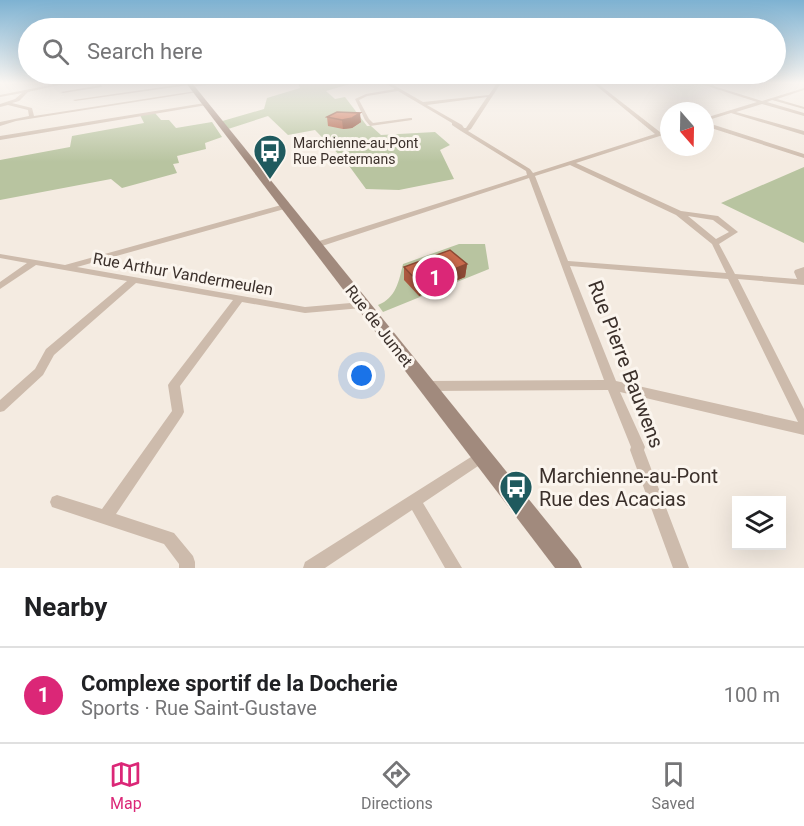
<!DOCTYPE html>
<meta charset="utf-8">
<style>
:root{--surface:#fff;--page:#f6f6f6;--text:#202124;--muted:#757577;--line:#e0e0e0;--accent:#db2777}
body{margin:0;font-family:Roboto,sans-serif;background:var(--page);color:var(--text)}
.controls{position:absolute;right:18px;bottom:18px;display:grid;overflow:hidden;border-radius:0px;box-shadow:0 6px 24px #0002}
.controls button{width:54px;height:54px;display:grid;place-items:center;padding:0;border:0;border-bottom:2px solid var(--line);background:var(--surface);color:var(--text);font:30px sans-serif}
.compass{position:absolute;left:660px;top:102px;width:54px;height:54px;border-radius:50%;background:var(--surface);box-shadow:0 6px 24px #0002;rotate:160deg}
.you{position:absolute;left:362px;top:376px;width:21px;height:21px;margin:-15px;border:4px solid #fff;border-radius:50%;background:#1a73e8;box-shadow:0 0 0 9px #1a73e833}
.badge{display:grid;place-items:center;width:39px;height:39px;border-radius:50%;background:var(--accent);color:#fff;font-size:20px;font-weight:700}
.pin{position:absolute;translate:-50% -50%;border:3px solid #fff;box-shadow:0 2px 6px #0006}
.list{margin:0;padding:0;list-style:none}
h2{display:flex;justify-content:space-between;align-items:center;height:78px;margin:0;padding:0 24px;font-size:26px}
h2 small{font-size:20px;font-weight:400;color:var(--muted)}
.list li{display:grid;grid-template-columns:39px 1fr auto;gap:18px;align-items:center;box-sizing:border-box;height:96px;padding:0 24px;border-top:2px solid var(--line)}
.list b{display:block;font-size:22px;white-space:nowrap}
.list p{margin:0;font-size:20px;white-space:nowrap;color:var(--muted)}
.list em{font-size:20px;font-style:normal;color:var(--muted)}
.icon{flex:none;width:33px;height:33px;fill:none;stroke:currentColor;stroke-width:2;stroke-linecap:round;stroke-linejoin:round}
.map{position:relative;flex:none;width:804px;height:568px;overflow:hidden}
.search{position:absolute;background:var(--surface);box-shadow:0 6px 24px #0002;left:18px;right:18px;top:18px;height:66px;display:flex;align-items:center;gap:15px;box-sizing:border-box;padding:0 21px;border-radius:33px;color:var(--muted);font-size:22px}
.sheet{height:174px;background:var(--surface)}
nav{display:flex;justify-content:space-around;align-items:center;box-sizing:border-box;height:84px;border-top:2px solid var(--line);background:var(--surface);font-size:16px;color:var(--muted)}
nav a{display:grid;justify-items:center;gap:3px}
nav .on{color:var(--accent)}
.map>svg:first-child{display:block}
.green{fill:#b8c4a0}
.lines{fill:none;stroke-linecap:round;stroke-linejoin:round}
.street{fill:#cdbbac;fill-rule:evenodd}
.secondary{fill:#a18a7d;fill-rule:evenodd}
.wall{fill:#ac5a40}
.shaded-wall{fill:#8c4a34}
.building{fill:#c8694b;stroke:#8c4a34;stroke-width:1.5}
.labels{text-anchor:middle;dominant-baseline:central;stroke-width:6;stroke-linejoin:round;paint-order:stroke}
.far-poi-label{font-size:14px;fill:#3b302b;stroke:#fbf5ee;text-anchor:start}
.street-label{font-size:16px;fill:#3b302b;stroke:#fbf5ee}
.near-street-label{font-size:20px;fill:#3b302b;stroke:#fbf5ee}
.near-poi-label{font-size:20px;fill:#3b302b;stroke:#fbf5ee;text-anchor:start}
</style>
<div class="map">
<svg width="804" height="568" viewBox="0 0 804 568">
<rect width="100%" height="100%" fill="#f4ebe1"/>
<!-- green -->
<path class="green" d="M 298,83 L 353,83 L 326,91 L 335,99 L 345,97 L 367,126 L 371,126 L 381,135 L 435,132 L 450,145 L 440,150 L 454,179 L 399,190 L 366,189 L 347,163 L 315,130 L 288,135 L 268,116 L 225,130 L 219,122 L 264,109 L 267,98 L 300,88 Z
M 155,113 L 161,120 L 169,120 L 176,128 L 212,122 L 222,137 L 205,143 L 206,149 L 177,156 L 179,163 L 173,164 L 177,173 L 122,188 L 111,179 L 0,200 L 0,160 L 70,147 L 72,136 L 144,123 L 140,115 Z
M 804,167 L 804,243 L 721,203 Z
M 459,244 L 485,244 L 489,269 L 383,312 L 378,305 C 396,298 399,281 403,264 Z"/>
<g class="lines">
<!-- street -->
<path class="street" d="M 60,83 L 68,83 L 28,92 L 19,101 L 12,103 L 32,108 L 34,116 L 196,91 L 198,92 L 16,121 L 0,126 L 0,122 L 29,116 L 28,110 L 8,105 L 0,107 L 0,104 L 15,99 L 22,93 L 0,97 L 0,95 Z
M 190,83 L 191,84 L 189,85 L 75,101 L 73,100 Z
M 209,83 L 223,83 L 191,87 L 189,86 Z
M 385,83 L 390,83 L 423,102 L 489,95 L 497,83 L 501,83 L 471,129 L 468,131 L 530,169 L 533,173 L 655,134 L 593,83 L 597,83 L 660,132 L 669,129 L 669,133 L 576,163 L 681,211 L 718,216 L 738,232 L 719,244 L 735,274 L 797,279 L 794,272 L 795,270 L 804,267 L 804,285 L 738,279 L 804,409 L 804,435 L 620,392 L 645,447 L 644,450 L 689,568 L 673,568 L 630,450 L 631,447 L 608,390 L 427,391 L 423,389 L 421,386 L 423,383 L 427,381 L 604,380 L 529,178 L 319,247 L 316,247 L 312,245 L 313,243 L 527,175 L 526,171 L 461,131 L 452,125 L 452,123 L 398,91 L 367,96 L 359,100 L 369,119 L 373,123 L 410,118 L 412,118 L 412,120 L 370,126 L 365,120 L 355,99 L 366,94 L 395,89 ZM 487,97 L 466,128 L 464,128 L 462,125 L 427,105 ZM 570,165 L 676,215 L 712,244 L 726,273 L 568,261 L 535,176 ZM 688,216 L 713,220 L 729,232 L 716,239 ZM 570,266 L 728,279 L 798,422 L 616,381 Z
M 698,83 L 704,83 L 762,101 L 804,88 L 804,90 L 777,99 L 804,107 L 804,109 L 772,100 L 767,102 L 804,113 L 804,116 L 762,104 L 736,112 L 804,131 L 804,135 L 731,113 L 705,121 L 705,118 L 757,102 Z
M 101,85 L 102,87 L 63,93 L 61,92 Z
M 205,103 L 207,105 L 0,140 L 0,136 Z
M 705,122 L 804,154 L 804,158 L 705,126 Z
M 285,204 L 289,206 L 288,208 L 77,267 L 305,307 L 362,302 L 367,305 L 362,308 L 305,313 L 242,302 L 180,386 L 184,412 L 182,416 L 116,514 L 174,533 L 193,556 L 195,562 L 195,568 L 179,568 L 179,564 L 164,544 L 52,507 L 50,502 L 52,497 L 57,495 L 102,509 L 172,411 L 168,385 L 170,382 L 233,300 L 136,283 L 54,355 L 43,375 L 4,411 L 0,412 L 0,400 L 35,369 L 46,349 L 127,281 L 36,265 L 0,289 L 0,282 L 27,263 L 0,258 L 0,254 L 65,265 Z
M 482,450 L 487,452 L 489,456 L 487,460 L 423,503 L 462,568 L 445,568 L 412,510 L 325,568 L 303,568 L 305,562 Z"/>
<!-- secondary -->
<path class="secondary" d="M 186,83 L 192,83 L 578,560 L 582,568 L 555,568 Z"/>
</g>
<!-- wall -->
<path class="wall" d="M 327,117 L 361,122 L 352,128 L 343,129 L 328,126 Z
M 467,264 L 465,277 L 419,296 L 404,280 L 404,267 Z"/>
<!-- shaded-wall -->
<path class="shaded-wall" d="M 360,113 L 361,122 L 352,128 L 343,129 L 342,120 Z
M 467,264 L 465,277 L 419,296 L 419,283 Z"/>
<!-- building -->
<path class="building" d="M 337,112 L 360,113 L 352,118 L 342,120 L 327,117 Z
M 450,250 L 467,264 L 419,283 L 404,267 Z"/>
<!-- sky -->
<linearGradient id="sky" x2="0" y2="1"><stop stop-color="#7eb2d2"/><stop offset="0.51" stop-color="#faf6f2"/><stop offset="1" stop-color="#faf6f2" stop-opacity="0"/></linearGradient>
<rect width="804" height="162" fill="url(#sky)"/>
<!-- icons -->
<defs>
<symbol id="bus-pin" viewBox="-11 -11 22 30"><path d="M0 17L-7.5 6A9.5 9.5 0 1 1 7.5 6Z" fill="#1f5a5e" stroke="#fbf5ee"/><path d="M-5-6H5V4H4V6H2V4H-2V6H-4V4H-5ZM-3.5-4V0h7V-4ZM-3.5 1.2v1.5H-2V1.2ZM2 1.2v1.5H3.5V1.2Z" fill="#fff"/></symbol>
</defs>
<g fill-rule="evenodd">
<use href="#bus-pin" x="251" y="132" width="38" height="52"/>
<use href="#bus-pin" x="497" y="468" width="38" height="52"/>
</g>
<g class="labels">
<!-- far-poi labels -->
<g class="far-poi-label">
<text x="293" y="143">Marchienne-au-Pont<tspan x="293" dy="16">Rue Peetermans</tspan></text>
</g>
<!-- street labels -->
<g class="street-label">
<text transform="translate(183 274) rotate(10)">Rue Arthur Vandermeulen</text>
<text transform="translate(379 326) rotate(52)">Rue de Jumet</text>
</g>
<!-- near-street labels -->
<g class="near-street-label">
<text transform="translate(626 364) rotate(69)">Rue Pierre Bauwens</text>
</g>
<!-- near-poi labels -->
<g class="near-poi-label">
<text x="539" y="476">Marchienne-au-Pont<tspan x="539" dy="23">Rue des Acacias</tspan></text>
</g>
</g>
</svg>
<div class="controls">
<button><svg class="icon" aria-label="layers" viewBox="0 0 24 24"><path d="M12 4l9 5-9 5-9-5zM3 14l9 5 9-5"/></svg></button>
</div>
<svg class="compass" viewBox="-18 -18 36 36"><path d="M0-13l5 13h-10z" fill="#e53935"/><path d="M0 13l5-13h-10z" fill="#757577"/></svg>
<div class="you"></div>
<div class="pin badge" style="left:435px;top:277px">1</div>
<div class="search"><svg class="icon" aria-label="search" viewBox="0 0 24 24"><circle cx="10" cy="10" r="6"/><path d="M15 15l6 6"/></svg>Search here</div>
</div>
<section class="sheet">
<h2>Nearby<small></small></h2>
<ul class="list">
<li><span class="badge">1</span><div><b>Complexe sportif de la Docherie</b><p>Sports · Rue Saint-Gustave</p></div><em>100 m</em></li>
</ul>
</section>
<nav>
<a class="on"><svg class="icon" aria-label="map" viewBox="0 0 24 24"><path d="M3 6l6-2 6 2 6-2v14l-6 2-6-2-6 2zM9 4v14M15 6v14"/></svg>Map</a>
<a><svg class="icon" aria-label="directions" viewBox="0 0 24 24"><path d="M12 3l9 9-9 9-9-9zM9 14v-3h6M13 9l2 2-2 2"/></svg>Directions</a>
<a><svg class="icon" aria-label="saved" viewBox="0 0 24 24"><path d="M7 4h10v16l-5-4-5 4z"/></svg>Saved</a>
</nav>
